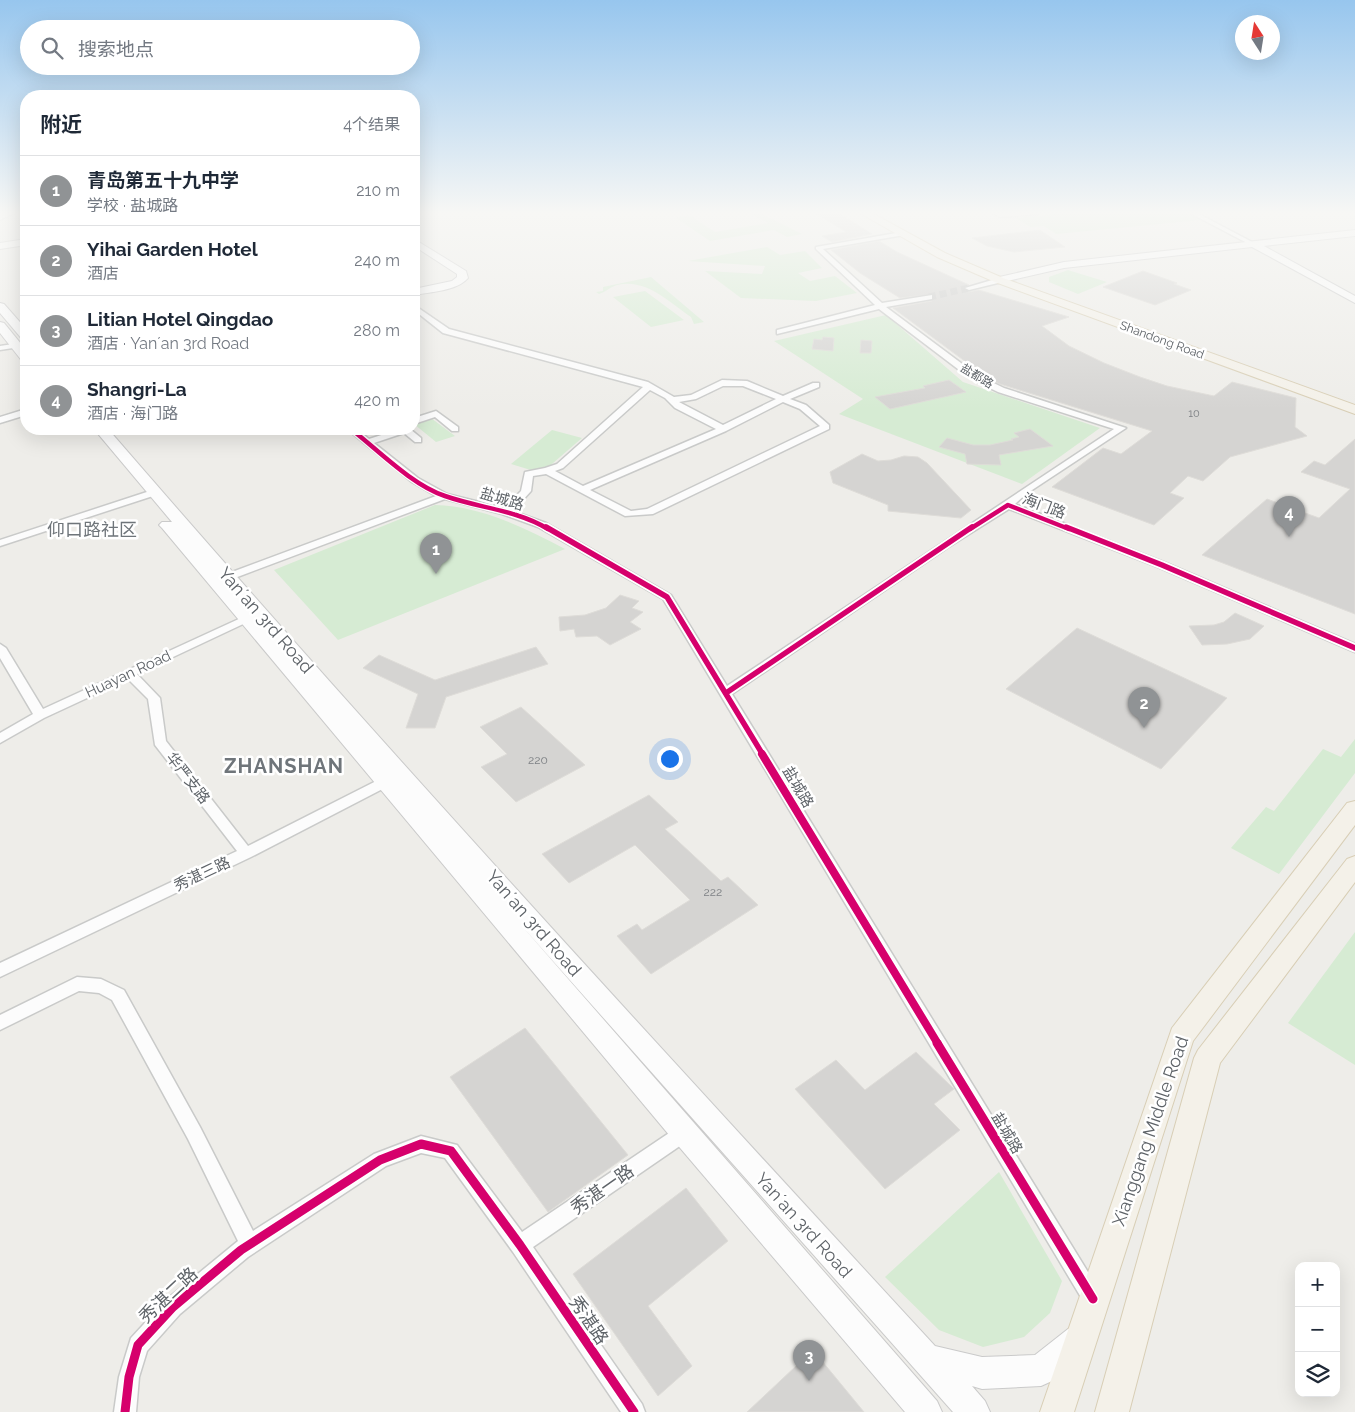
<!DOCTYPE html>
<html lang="zh">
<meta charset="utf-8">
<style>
:root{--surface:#fff;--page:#f6f6f7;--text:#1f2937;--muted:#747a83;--line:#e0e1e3;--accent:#909395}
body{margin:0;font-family:Raleway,"Noto Sans SC",sans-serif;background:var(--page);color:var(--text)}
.controls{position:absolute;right:15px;bottom:15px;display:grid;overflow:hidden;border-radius:10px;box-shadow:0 5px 20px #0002}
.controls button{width:45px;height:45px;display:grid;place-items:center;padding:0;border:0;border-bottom:1px solid var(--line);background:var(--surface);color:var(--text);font:25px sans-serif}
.compass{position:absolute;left:1235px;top:15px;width:45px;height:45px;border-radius:50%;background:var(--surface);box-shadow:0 5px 20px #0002;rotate:348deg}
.you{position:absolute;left:669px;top:758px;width:18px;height:18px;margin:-12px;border:4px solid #fff;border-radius:50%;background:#1a73e8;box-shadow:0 0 0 8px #1a73e833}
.badge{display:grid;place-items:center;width:32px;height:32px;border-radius:50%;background:var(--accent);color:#fff;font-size:16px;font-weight:700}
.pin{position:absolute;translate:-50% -41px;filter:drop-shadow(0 1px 2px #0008)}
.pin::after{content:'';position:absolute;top:26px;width:18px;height:15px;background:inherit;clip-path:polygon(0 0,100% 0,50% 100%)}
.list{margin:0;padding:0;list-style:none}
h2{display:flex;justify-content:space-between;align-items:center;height:65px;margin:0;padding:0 20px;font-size:21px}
h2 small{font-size:16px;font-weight:400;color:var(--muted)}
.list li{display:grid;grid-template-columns:32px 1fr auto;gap:15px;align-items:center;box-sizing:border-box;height:70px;padding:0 20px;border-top:1px solid var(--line)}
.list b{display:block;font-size:19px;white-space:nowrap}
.list p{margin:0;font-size:16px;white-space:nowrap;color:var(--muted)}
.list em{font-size:16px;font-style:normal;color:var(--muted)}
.icon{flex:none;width:28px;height:28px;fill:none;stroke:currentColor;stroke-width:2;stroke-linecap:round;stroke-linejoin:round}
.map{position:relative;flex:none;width:1355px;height:1412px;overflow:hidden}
.search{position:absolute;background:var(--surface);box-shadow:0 5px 20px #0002;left:20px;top:20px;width:400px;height:55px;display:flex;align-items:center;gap:12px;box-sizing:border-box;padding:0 18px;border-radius:28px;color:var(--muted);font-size:19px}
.panel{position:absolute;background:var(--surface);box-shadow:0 5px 20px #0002;left:20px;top:90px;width:400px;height:345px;border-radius:20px}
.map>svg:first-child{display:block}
.green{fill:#d6ebd3}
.building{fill:#d5d4d2;stroke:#dedcd8}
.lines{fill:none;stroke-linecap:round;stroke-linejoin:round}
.street-tunnel{stroke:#cacac9;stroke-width:7;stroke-dasharray:7 4;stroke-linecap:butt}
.street-casing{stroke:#c9cac9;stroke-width:3}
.secondary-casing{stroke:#cacaca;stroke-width:2}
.primary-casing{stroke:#d8ceb5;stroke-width:2}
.street{fill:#fcfcfc;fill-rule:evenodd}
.secondary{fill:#fcfcfc;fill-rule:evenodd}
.primary{fill:#f4f1e9;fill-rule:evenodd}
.cycleway-far3-casing{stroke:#fff;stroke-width:7}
.cycleway-far2-casing{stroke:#fff;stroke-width:9}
.cycleway-far1-casing{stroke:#fff;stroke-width:11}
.cycleway-casing{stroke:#fff;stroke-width:12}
.cycleway-far3{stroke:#d6006c;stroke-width:4.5}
.cycleway-far2{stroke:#d6006c;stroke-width:5.5}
.cycleway-far1{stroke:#d6006c;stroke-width:8}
.cycleway{stroke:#d6006c;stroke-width:9}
.labels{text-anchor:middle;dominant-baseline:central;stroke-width:5;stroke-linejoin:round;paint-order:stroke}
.far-number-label{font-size:11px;fill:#7d8084}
.far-street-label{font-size:12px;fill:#5e6368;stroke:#fff}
.number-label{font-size:12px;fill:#7d8084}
.street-label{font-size:15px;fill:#5e6368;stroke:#fff}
.quarter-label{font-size:18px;fill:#6f757a;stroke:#fff}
.near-street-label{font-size:18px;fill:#5e6368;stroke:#fff}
.district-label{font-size:20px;font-weight:bold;letter-spacing:1px;fill:#6f757a;stroke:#fff}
</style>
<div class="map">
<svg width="1355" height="1412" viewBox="0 0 1355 1412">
<rect width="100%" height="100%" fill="#eeede9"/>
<!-- green -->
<path class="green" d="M 747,212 L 758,212 L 802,234 L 787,237 L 774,230 L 710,241 L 676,218 L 689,215 L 715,232 L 768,223 Z
M 1080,212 L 1188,212 L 1201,220 L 1056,234 L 1044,226 L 1030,227 L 1016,218 Z
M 767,247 L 780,255 L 805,251 L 822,268 L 798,273 L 810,281 L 835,276 L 857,293 L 816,301 L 741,298 L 705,271 L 762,274 L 765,266 L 688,261 Z
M 1068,270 L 1071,271 L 1107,282 L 1078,294 L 1049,282 L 1049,277 Z
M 651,277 L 704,322 L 694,324 L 691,317 C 669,302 646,278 617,285 C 610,287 606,292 599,294 L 596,292 L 603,291 L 603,287 Z
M 645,291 L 684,320 L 651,327 L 613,297 Z
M 886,315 L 963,382 L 1100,428 L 1022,484 L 839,414 L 863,399 L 774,341 Z
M 431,418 L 455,436 L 436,442 L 414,424 Z
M 552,430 L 582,438 L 545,470 L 534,471 L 511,464 Z
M 435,505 C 481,506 525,528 565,549 L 338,640 L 274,570 Z
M 1355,739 L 1355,773 L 1279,874 L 1231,848 L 1266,807 L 1274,811 L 1323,749 L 1341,757 Z
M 1355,932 L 1355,1065 L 1288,1023 Z
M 999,1172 L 1062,1281 L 1050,1313 L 1024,1337 L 983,1347 L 939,1330 L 885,1277 Z"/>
<!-- building -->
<path class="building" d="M 814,212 L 837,212 L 872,234 L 832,242 L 822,236 L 846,232 Z
M 1040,230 L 1065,247 L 1014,252 L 987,246 L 972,238 Z
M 879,241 L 897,252 L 969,285 L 963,287 L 968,292 L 979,290 L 1069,317 L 1042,326 L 1069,346 L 1104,363 L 1140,377 L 1167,386 L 1214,396 L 1232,382 L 1296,398 L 1295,427 L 1307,436 L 1230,457 L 1203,481 L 1188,476 L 1170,493 L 1184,498 L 1154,525 L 1052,487 L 1103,448 L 1121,454 L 1152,431 L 1000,384 L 989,379 L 893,308 L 932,301 L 933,294 L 900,298 L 860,273 L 831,250 Z
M 1143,271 L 1177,283 L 1174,284 L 1191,290 L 1155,305 L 1103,287 Z
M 823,337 L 834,338 L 833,351 L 812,349 L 814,339 L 822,340 Z
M 861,340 L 872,341 L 871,353 L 860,353 Z
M 949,380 L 966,392 L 890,409 L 875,397 L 925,388 L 923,386 Z
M 1030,429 L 1053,446 L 999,455 L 1001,465 L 967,464 L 965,454 L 939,447 L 947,438 L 973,445 L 990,445 L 1013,440 L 1011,439 L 1019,437 L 1014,433 Z
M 1355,439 L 1355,614 L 1202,555 L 1267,499 L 1319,518 L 1350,489 L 1301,472 L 1314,461 L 1325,465 Z
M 862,454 L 878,461 L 891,460 L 904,456 L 918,457 L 927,463 L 971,510 L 961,518 L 888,511 L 888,505 L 833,483 L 830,472 Z
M 620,595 L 639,601 L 632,608 L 643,612 L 630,622 L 641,629 L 610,645 L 597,636 L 576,637 L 574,629 L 560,631 L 559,617 L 585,615 L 606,608 Z
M 1235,613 L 1264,626 L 1250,639 L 1227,644 L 1202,645 L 1189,626 L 1214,625 L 1224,622 Z
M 1077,628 L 1227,698 L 1161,769 L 1006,689 Z
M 536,647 L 548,664 L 446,697 L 435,728 L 406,728 L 418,694 L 363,668 L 379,655 L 435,680 Z
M 521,707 L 585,765 L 516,802 L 481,767 L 507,754 L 480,727 Z
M 649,795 L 678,822 L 665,829 L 721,881 L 728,877 L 758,905 L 651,974 L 617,936 L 637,924 L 642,930 L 690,900 L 635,845 L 569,883 L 542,854 Z
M 525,1028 L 628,1155 L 548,1212 L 450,1077 Z
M 916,1052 L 954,1089 L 934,1104 L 960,1130 L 885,1189 L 795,1089 L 836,1060 L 865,1090 Z
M 686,1188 L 728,1241 L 648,1306 L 692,1366 L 658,1396 L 573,1274 Z
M 813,1350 L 864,1412 L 747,1412 Z"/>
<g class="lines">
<!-- street-tunnel -->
<path class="street-tunnel" d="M 929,297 L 969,288"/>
<defs>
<path id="street" d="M 992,212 L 1041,212 L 1038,214 L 1000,217 Z
M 1188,212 L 1195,212 L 1254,243 L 1249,244 Z
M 902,232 L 905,234 L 904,235 L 823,249 L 882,303 L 932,295 L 932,299 L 886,307 L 977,375 L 1004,388 L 1126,428 L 1026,494 L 1015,504 L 1166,563 L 1355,644 L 1355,652 L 1158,567 L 1009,509 L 947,548 L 732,694 L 1099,1290 L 1102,1297 L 1099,1304 L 1092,1307 L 1085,1304 L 663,599 L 538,527 L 502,514 L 445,499 L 232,579 L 228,580 L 223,577 L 224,575 L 436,496 L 412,482 L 347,429 L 356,429 L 369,439 L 400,429 L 410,429 L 421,438 L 421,442 L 415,442 L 404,433 L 374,443 L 418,478 L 447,494 L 504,508 L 521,491 L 525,472 L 545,468 L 557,464 L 643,387 L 443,333 L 414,310 L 414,305 L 449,329 L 648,382 L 674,397 L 691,395 L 722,380 L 747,381 L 783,396 L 813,383 L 819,383 L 819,387 L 790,399 L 806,405 L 829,425 L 829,429 L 653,514 L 625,516 L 546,474 L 533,476 L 531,491 L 513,511 L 546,523 L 671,595 L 727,686 L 1114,429 L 998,392 L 971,379 L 879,309 L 777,334 L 777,330 L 875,305 L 816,249 L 816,247 ZM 723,386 L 743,386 L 776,399 L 723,425 L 679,402 L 696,399 ZM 650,390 L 665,398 L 675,408 L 716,429 L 583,486 L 555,471 L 563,468 ZM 783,402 L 800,409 L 820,426 L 647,509 L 631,511 L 590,490 L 726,431 Z
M 999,278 L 1003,280 L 1002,282 L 969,290 L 965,288 Z
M 26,342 L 26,346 L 0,350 L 0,346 Z
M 26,409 L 26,415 L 0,423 L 0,417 Z
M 436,411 L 458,427 L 458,431 L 452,431 L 435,417 L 414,424 L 414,418 Z
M 156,489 L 161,492 L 159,494 L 0,546 L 0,540 Z
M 254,612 L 260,615 L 258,617 L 137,674 L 160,698 L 166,741 L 248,846 L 388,775 L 398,775 L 400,778 L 398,781 L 251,857 L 0,977 L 0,963 L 237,851 L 155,745 L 148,699 L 128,679 L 44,718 L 0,743 L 0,733 L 33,714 L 0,658 L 0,644 L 6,648 L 43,709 Z
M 77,977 L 101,979 L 124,990 L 200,1127 L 253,1231 L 374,1154 L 421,1136 L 457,1145 L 522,1232 L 678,1127 L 684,1125 L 690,1127 L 693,1133 L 690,1139 L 533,1247 L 642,1404 L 645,1412 L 621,1412 L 513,1252 L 445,1158 L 421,1153 L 386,1166 L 248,1257 L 180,1314 L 147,1351 L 139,1377 L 136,1412 L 114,1412 L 119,1377 L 131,1338 L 166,1300 L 238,1241 L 188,1139 L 112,1000 L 99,993 L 79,991 L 0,1030 L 0,1015 Z"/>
<path id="secondary" d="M 4,212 L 16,212 L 0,220 L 0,213 Z
M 1355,230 L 1355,236 L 1264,246 L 1355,296 L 1355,303 L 1252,247 L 1064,268 L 999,283 L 994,280 L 995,278 L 1064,262 Z
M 26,239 L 26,245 L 0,249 L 0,243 Z
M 414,239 L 466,271 L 468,278 C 457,291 430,292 414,295 L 414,289 L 452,281 L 457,277 L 457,274 L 414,246 Z
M 0,303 L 4,304 L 26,329 L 26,339 L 22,339 L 0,313 Z
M 0,322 L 4,323 L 26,350 L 26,362 L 22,361 L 0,333 Z
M 94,429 L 108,429 C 377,740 656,1043 935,1346 L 982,1357 L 1035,1355 L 1068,1329 L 1079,1325 L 1090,1329 L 1094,1340 L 1090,1351 L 1052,1381 L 1041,1386 L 982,1389 L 972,1386 L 985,1401 L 990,1412 L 953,1412 L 521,925 L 937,1401 L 942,1412 L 905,1412 L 675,1142 L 162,528 L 159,525 L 162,522 L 172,522 Z"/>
<path id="primary" d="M 858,212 L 870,212 L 945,253 L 1003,278 L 1355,405 L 1355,414 L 995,282 L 937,257 Z
M 1355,801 L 1355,825 L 1193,1041 L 1074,1412 L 1040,1412 L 1172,1028 L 1347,803 Z
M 1355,856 L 1355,882 L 1220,1063 L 1129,1412 L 1095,1412 L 1194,1058 L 1198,1050 L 1347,859 Z"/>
</defs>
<!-- street casing -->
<use href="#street" class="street-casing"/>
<!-- secondary casing -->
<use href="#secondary" class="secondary-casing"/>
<!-- primary casing -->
<use href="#primary" class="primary-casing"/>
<!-- street -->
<use href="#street" class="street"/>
<!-- secondary -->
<use href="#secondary" class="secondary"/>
<!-- primary -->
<use href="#primary" class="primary"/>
<defs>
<path id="cycleway-far3" d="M 351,429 C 379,451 412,485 445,496 C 479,508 517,510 548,529
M 970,529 L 1008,505 L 1069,529"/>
<path id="cycleway-far2" d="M 546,527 L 667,597 L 763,755
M 1066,527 L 1162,565 L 1355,648
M 726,693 L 972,527"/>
<path id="cycleway-far1" d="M 762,754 L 938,1044"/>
<path id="cycleway" d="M 937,1043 L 1093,1299
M 125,1412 L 129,1377 L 138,1345 L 173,1307 L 241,1250 L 380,1160 L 421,1144 L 451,1151 L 520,1245 L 634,1412"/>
</defs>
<!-- cycleway-far3 casing -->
<use href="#cycleway-far3" class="cycleway-far3-casing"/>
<!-- cycleway-far2 casing -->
<use href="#cycleway-far2" class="cycleway-far2-casing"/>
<!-- cycleway-far1 casing -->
<use href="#cycleway-far1" class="cycleway-far1-casing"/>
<!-- cycleway casing -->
<use href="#cycleway" class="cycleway-casing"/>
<!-- cycleway-far3 -->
<use href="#cycleway-far3" class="cycleway-far3"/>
<!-- cycleway-far2 -->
<use href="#cycleway-far2" class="cycleway-far2"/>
<!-- cycleway-far1 -->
<use href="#cycleway-far1" class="cycleway-far1"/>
<!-- cycleway -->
<use href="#cycleway" class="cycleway"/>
</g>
<!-- sky -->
<linearGradient id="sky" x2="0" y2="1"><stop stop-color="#97c6ee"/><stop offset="0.52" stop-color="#f7f7f5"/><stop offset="1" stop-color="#f7f7f5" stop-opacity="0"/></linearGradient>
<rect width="1355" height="409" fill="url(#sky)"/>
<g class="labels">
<!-- far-number labels -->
<g class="far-number-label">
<text x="1194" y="413">10</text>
</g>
<!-- far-street labels -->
<g class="far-street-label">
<text transform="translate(1162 340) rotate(20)">Shandong Road</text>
<text transform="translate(977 376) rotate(31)">盐都路</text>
</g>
<!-- number labels -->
<g class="number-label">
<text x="538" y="760">220</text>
<text x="713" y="892">222</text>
</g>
<!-- street labels -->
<g class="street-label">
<text transform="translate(502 499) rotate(17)">盐城路</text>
<text transform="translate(1044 506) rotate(21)">海门路</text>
<text transform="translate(128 674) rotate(-25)">Huayan Road</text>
<text transform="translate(188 778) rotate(52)">华严支路</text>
<text transform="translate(798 787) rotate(59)">盐城路</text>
<text transform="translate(202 874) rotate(-25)">秀湛三路</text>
<text transform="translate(1007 1133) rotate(59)">盐城路</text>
</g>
<!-- quarter labels -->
<g class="quarter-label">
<text x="92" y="529">仰口路社区</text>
</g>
<!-- near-street labels -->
<g class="near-street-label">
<text transform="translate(266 620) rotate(49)">Yan´an 3rd Road</text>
<text transform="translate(534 923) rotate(49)">Yan´an 3rd Road</text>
<text transform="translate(1150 1131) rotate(-71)">Xianggang Middle Road</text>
<text transform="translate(602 1189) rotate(-35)">秀湛一路</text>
<text transform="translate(804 1225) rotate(48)">Yan´an 3rd Road</text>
<text transform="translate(168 1295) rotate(-43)">秀湛二路</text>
<text transform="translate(589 1320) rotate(56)">秀湛路</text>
</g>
<!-- district labels -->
<g class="district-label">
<text x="284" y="766">ZHANSHAN</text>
</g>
</g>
</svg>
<div class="controls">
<button>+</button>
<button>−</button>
<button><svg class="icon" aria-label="layers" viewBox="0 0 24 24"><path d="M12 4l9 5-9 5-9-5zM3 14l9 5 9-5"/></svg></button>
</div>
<svg class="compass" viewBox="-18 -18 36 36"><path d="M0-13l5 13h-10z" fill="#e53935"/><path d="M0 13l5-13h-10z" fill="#747a83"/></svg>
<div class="you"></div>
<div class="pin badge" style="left:436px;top:574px">1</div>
<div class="pin badge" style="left:1144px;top:728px">2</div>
<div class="pin badge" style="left:809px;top:1381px">3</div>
<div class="pin badge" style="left:1289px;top:537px">4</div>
<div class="search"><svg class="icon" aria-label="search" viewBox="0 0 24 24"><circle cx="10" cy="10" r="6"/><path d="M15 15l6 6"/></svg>搜索地点</div>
<section class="panel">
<h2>附近<small>4个结果</small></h2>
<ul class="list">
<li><span class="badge">1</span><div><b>青岛第五十九中学</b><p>学校 · 盐城路</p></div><em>210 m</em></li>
<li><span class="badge">2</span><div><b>Yihai Garden Hotel</b><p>酒店</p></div><em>240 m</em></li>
<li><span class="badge">3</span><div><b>Litian Hotel Qingdao</b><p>酒店 · Yan´an 3rd Road</p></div><em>280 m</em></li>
<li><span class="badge">4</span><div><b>Shangri-La</b><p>酒店 · 海门路</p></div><em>420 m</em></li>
</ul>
</section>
</div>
